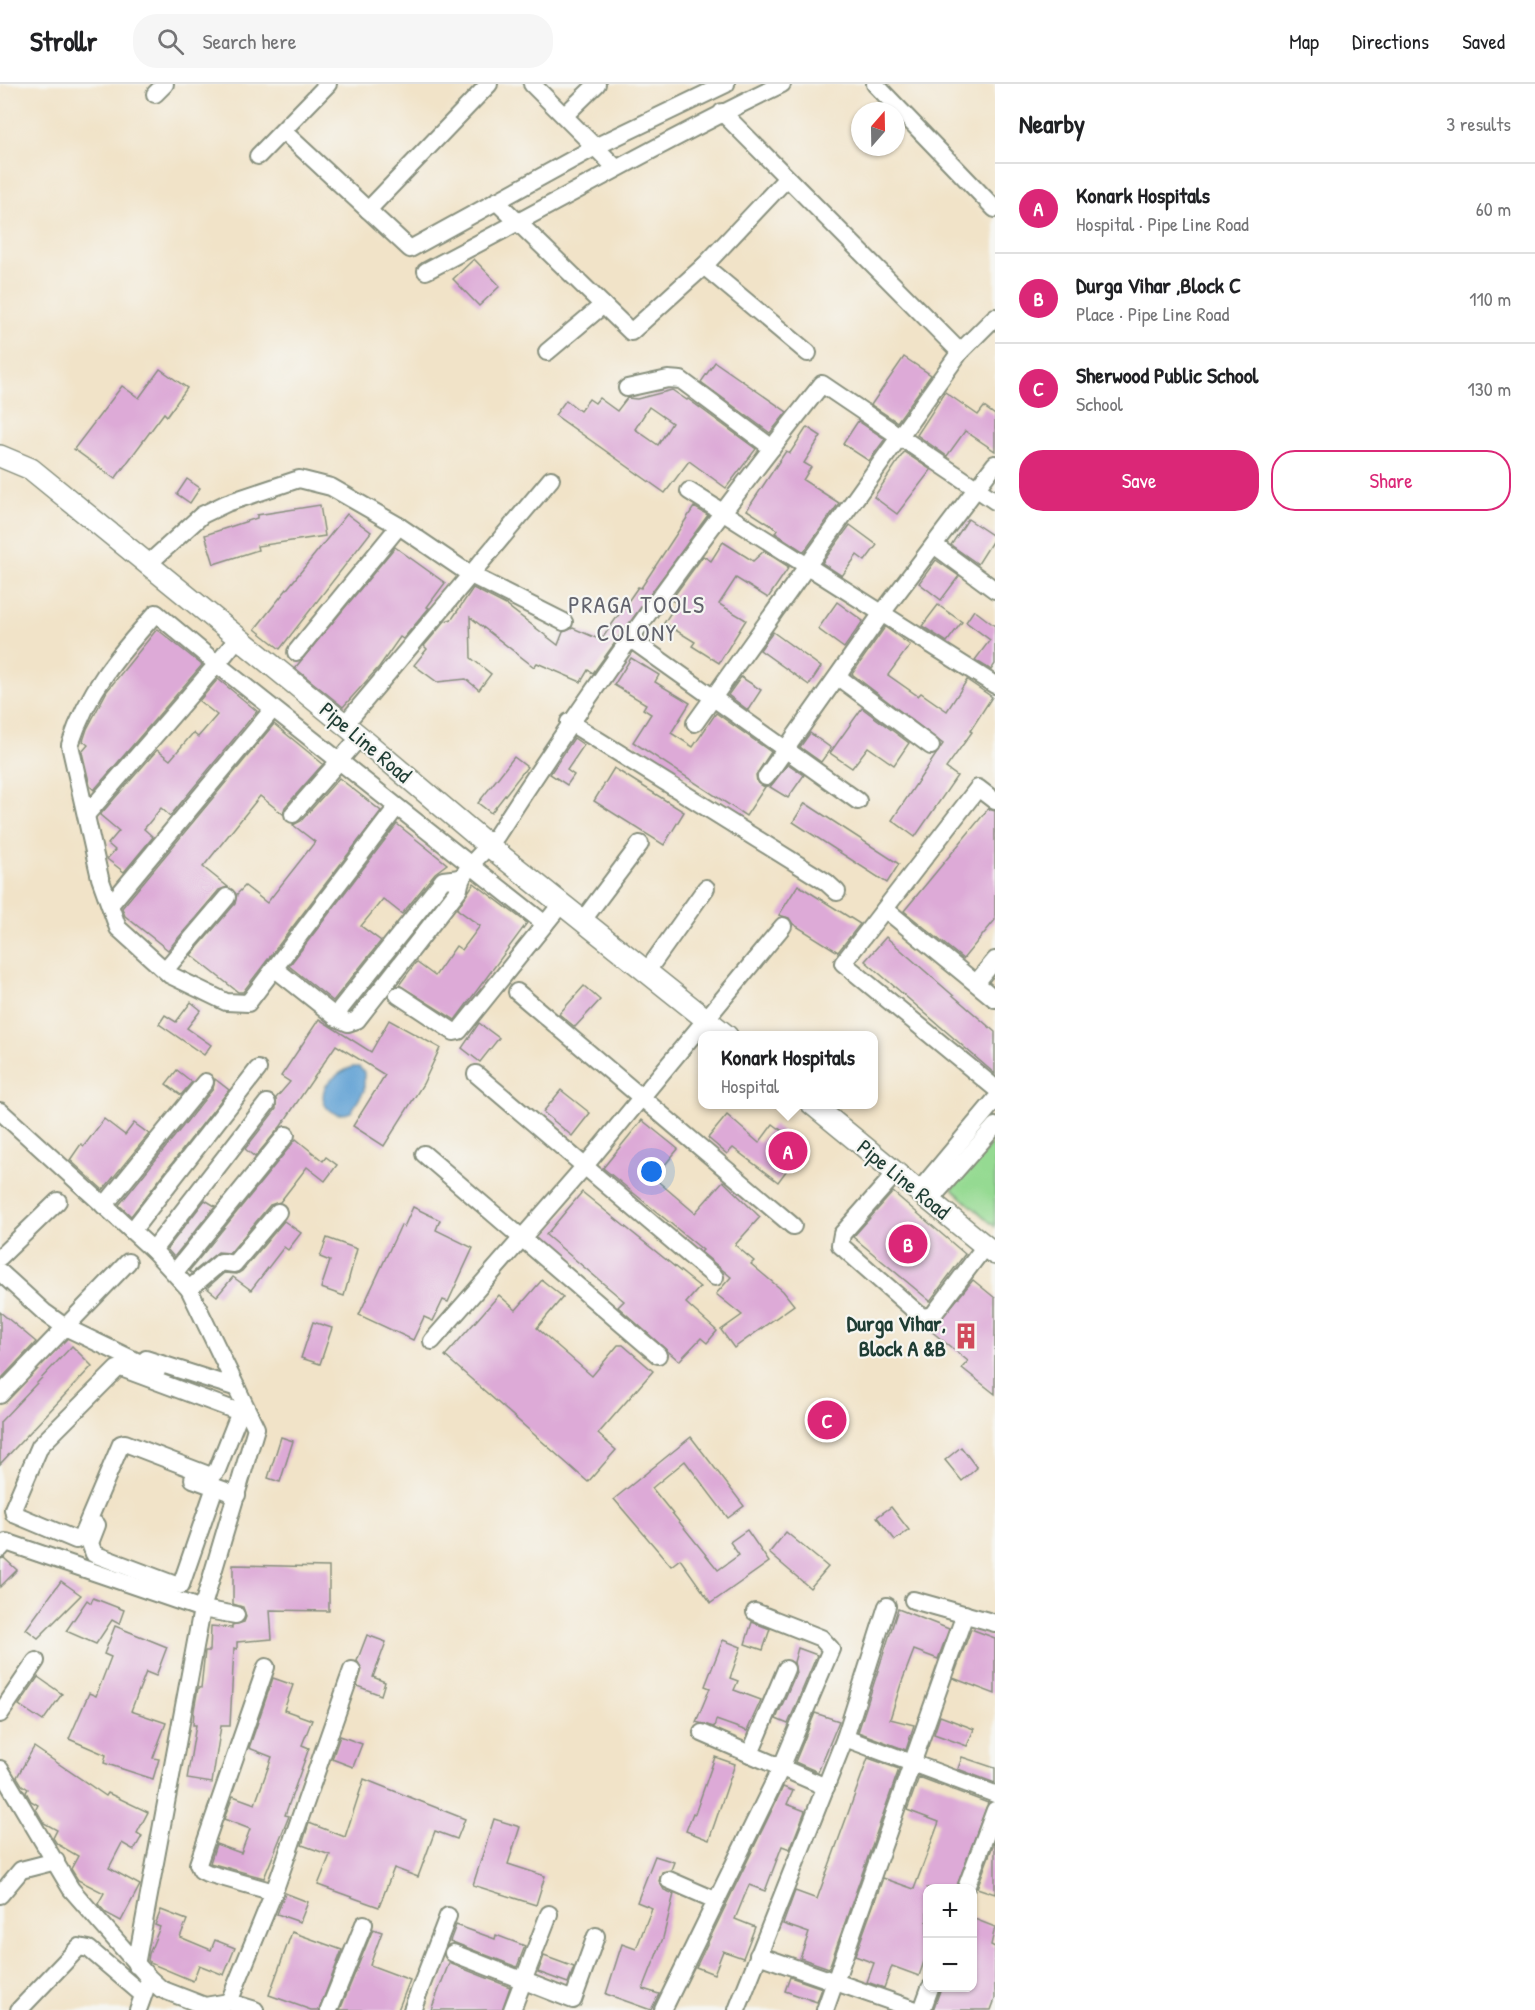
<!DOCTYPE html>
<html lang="en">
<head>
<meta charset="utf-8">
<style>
	:root { --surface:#fff; --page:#f6f6f6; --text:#202124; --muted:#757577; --line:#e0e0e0; --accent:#db2777 }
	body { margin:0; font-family:"Patrick Hand",sans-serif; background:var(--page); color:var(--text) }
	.controls { position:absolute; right:18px; bottom:18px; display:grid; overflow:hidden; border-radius:12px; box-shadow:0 2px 4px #0004 }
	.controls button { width:54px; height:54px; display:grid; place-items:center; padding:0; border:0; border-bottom:2px solid var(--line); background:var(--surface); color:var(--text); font:30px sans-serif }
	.compass { position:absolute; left:851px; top:18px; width:54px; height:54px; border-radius:50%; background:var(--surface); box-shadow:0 2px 4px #0004; rotate:20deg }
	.you { position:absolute; left:652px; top:1088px; width:21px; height:21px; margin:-15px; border:4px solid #fff; border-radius:50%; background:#1a73e8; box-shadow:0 0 0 9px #1a73e833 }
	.badge { display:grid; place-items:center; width:39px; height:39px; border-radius:50%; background:var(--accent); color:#fff; font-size:20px; font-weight:700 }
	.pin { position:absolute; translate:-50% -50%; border:3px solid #fff; box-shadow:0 2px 6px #0006 }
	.popup { position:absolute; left:698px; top:947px; width:180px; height:78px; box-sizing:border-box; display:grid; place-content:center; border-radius:12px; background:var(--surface); filter:drop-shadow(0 2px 4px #0005); font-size:20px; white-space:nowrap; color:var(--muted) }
	.popup b { font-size:22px; color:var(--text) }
	.popup::after { content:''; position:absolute; left:50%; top:100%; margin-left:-12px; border:12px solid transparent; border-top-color:var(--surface) }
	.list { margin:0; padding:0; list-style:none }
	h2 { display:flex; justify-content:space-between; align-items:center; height:78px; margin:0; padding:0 24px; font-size:26px }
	h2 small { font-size:20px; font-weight:400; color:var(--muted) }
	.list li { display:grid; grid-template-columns:39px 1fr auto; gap:18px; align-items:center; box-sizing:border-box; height:90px; padding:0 24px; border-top:2px solid var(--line) }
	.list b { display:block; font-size:22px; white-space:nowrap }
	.list p { margin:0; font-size:20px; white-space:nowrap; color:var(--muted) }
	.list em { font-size:20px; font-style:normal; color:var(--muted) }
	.actions { display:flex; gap:12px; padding:18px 24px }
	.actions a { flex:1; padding:14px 0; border:2px solid var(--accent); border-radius:24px; text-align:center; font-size:21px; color:var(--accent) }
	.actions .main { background:var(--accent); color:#fff }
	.icon { flex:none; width:33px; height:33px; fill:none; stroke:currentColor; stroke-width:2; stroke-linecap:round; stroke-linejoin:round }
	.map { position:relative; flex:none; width:995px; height:1926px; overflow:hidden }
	header { display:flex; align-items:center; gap:36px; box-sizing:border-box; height:84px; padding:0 30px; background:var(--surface); border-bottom:2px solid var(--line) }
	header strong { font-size:28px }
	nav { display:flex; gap:33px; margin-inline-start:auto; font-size:21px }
	.search { width:420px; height:54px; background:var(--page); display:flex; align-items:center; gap:15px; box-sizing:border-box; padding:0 21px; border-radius:24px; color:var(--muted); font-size:22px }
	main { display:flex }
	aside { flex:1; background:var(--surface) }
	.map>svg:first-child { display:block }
</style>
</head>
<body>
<header>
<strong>Strollr</strong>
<div class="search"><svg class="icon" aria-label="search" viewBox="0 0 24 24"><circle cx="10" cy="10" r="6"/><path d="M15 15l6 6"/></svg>Search here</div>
<nav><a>Map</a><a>Directions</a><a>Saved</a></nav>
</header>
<main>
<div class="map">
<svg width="995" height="1926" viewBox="0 0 995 1926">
	<rect width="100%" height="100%" fill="#f6f6f2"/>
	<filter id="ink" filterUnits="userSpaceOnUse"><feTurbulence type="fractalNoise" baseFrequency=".0167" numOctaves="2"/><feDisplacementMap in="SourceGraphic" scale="12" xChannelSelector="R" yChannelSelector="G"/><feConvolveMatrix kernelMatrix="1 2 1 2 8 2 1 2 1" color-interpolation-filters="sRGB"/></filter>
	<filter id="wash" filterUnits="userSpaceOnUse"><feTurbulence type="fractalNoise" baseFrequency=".008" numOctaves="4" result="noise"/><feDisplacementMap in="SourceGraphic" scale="24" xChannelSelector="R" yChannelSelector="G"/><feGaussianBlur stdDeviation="1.35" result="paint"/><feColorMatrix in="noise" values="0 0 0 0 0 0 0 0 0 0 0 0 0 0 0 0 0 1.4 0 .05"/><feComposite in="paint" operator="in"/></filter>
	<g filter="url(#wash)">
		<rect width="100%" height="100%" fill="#f1e3c8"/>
		<path fill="#95da92" stroke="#5a8c63" stroke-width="1.5" d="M995,1056V1143L952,1105Z"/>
		<path fill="#61a1d4" stroke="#406f84" stroke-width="1.5" d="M353,983H359L364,988V1007L351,1028C325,1038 314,1009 332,995C337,991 346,985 353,983Z"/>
		<g id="blocks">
			<g fill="#ddaad7" fill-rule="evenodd">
				<path d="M474,175L500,202L479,222L453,195Z"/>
				<path d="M904,273L931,291L897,338L871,321Z"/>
				<path d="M715,278L787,328L770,349L701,298Z"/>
				<path d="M160,285L187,304L167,332L164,329L115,395L74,365L122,302L139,314Z"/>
				<path d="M672,306L687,316L688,315L756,365L726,404L689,377L665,409L555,331L566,316L580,327L589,315L595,319L599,314L617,327L627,314L637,315ZM649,323L672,339L658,361L635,345Z"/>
				<path d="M945,308L978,331L984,323L995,331V367L965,347L947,372L917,351Z"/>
				<path d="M858,337L885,355L869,377L843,360Z"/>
				<path d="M807,343L821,352L804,379L811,383L803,396L839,419L804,468L775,449L778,446L747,426L786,367L790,369Z"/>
				<path d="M904,368L931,386L897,430L874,413Z"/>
				<path d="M187,395L200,404L190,419L177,410Z"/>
				<path d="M320,421L325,452L257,462L258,466L214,480L205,451L257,434V431Z"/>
				<path d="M694,423L708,431L593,589L588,586L581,598L537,579L534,583L470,533L471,574L491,590L479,606L466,595L437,598L414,581L427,565L424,562L445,537L452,535L473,504L506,521L558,561L563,548L573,544L601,556L638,503L641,504Z"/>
				<path d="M347,430L371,448L280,565L255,545Z"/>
				<path d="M968,435L995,453L978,480L951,461Z"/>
				<path d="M850,441L877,461L865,477L857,471L842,492L822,479Z"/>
				<path d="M723,458L753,477L764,467L789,483L768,514L736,494L719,520L746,536L719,579L692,562L695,558L664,539L677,519L671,516L703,472L711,477Z"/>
				<path d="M395,463L445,499L427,523L429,524L403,555L400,553L379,583L343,623L295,584Z"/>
				<path d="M936,476L959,492L941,516L919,499Z"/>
				<path d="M837,518L863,537L844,564L818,545Z"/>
				<path d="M938,521L962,538L947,558L922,542Z"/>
				<path d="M974,526L995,542V580L991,586L975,576L990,556L966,538Z"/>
				<path d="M885,543L910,561L888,591L918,612L921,609L947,627L967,596L992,613L970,647L972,648L946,684L957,692L915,753L892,736L943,660L852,590Z"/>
				<path d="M157,545L202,581L94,706L90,702L82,668L88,661L83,657L87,645L107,607Z"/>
				<path d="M773,548L821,583L809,601L760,566Z"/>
				<path d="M631,574L659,591L655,598L690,619L671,649L693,663L716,629L771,668L756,691L757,698L765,703L746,732L633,658L651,630L643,625L646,620L614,601Z"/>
				<path d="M741,593L761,606L748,626L728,611Z"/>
				<path d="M218,595L257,627L170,732L161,724L144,745L153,753L124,788L107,775L115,766L108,760L119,747L100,731L157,666L170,676L193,649L198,653L217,631L199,617Z"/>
				<path d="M862,624L909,659L894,681L868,663L852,684L830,669Z"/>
				<path d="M274,640L323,680L285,723L283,730L260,712L203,783L228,803L219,806L168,866L125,832L122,824Z"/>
				<path d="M810,649L831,664L821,678L800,663Z"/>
				<path d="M574,654L584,661L567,686L574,691L567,701L550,690Z"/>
				<path d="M514,673L527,683L491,729L478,719Z"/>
				<path d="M788,680L804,691L788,714L770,703Z"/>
				<path d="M614,684L684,728L664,761L594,717Z"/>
				<path d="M339,694L381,727L243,908H238L191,871L235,820L237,810L245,802L267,819L315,758L293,741L301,737Z"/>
				<path d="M805,719L899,780L887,799L793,738Z"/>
				<path d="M988,725L995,727V836L963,875L904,827Z"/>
				<path d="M397,740L447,780L435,789L402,830L383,815L361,842L381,857L333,917L289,882Z"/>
				<path d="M474,799L527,839L455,936L399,901L416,878L435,892L456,862L462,866L480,842L457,825Z"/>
				<path d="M798,801L860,840L838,868L793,840L789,834L779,831Z"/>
				<path d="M886,853L995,948V990L865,877Z"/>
				<path d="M584,902L600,916L575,943L559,930Z"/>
				<path d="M191,918L201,926L187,944L211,961L204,971L159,940L165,931L176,938Z"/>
				<path d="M319,935L371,968L389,936L440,964L423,1000L384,1062L353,1042L385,991L336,961L281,1042L255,1073L245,1065L276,1025V1014L290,998L281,992Z"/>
				<path d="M479,939L499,954L480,978L462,964Z"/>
				<path d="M177,986L192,998L181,1011L166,1000Z"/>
				<path d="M215,995L229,1006L131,1132L119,1121L213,1005Z"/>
				<path d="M561,1006L590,1029L572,1052L543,1028Z"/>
				<path d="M727,1031L759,1059L773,1040L804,1063L778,1098L733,1064L727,1070L708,1054Z"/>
				<path d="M104,1035L125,1051L134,1039L149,1050L103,1106L70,1076L81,1060L84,1062Z"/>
				<path d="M642,1036L678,1065L654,1094L695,1129L723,1097L760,1133L735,1161L754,1177L751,1180L783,1207L794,1221L734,1264L721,1246L742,1231L716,1210L731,1193L701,1168L703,1166L603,1084Z"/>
				<path d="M296,1055L323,1077L326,1073L337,1081L325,1097L307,1083L280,1118L270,1121L230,1169L218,1168L192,1189L189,1187Z"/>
				<path d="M582,1108L700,1203L686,1219L717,1247L707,1259L701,1254L679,1277L618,1223L624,1217L546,1151Z"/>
				<path d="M893,1108L965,1170L930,1217L853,1153Z"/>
				<path d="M205,1116L215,1122L174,1173L167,1165Z"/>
				<path d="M413,1123L440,1136L436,1146L473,1164L448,1218L443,1216L433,1237L424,1233L413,1256L359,1231L401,1141L404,1143Z"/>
				<path d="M284,1137L301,1149L288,1166L284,1163L251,1206L233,1193L217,1212L207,1204L224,1189L237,1190L242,1187Z"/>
				<path d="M327,1154L357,1165L344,1212L321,1204L330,1177L320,1173Z"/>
				<path d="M542,1196L563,1213L537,1244L592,1292L618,1261H623L653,1287L598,1350L616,1366L588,1398L445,1272L499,1211L516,1226Z"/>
				<path d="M973,1196L995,1214V1310L962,1284L968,1277L931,1247Z"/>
				<path d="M0,1228L36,1258L0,1296Z"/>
				<path d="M313,1238L332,1244L320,1280L301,1274Z"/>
				<path d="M72,1262L92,1282L0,1380V1338Z"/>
				<path d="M281,1353L293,1357L280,1398L268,1394Z"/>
				<path d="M691,1353L744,1422L728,1434L685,1377L652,1404L718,1486L739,1471L730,1458L747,1446L769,1478L711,1519L680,1475L671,1482L614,1415Z"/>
				<path d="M961,1363L977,1384L962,1397L945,1376Z"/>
				<path d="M891,1423L909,1446L895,1456L877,1433Z"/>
				<path d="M786,1448L828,1483L810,1504L769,1469Z"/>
				<path d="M4,1474L17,1486L0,1503V1475Z"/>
				<path d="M233,1481L329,1483V1527L270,1526L272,1555L237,1558V1565L234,1564L230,1642H221L212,1699L187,1695L196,1641H193L194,1626L198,1604H201L205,1567H210L211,1542L232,1544V1541L244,1538L246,1533L243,1523L233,1520Z"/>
				<path d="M61,1497L81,1511L38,1554L26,1545Z"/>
				<path d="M93,1514L124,1526L119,1540L112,1536L96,1560L66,1547L87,1516L91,1519Z"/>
				<path d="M898,1525L949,1545L938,1575L914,1566L901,1600L890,1635L914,1641L906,1666L858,1648Z"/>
				<path d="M752,1538L770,1545L763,1566L745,1560Z"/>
				<path d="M115,1542L167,1563L156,1592L146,1588L131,1627L166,1639L153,1674L159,1675L153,1695L104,1679L106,1671L69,1655L89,1609L96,1612L111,1573L104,1570Z"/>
				<path d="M971,1545L995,1554V1610L953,1594Z"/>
				<path d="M367,1551L386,1558L373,1593L385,1598L381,1611L357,1602L362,1585L357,1577Z"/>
				<path d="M723,1556L741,1563L730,1594L738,1597L734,1606L761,1616L747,1647L716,1636L714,1643L696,1638L710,1604L705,1602Z"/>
				<path d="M798,1564L817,1571L788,1640L776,1635L796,1589L794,1578Z"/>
				<path d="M38,1593L62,1610L43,1637L19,1621Z"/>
				<path d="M273,1594L293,1601L284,1626L312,1636L302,1661L309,1664L285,1731L289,1732L264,1794L210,1779L216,1760L241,1769L250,1745L224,1735L233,1712L255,1720L272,1673L249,1664Z"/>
				<path d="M815,1629L839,1637L818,1688L795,1678Z"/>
				<path d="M940,1632L974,1645L967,1662L934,1650Z"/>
				<path d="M340,1652L362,1660L353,1683L332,1675Z"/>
				<path d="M34,1663L106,1712L108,1709L148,1728L137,1749L142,1752L134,1766L122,1759L109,1784L140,1801L121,1837L106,1829L98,1820L104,1809L78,1796L71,1785L78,1772L57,1760L53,1754L57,1746L44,1739L36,1725L38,1721L31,1717L26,1708L28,1705L22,1701L17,1693Z"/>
				<path d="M715,1673L735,1680L709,1756L686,1747L693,1729L695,1730Z"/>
				<path d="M962,1673L995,1684V1699L958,1685Z"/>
				<path d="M868,1674L899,1685L829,1884L800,1874L809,1849L783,1840L795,1807L817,1815Z"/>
				<path d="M919,1693L988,1719L956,1804H927V1869L919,1892L892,1882L884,1904L867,1898L874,1879L855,1872L883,1794L914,1805L939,1738L907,1726Z"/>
				<path d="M364,1695L465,1735L457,1755L435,1747L418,1793L394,1784L379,1823L318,1801L330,1771L302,1761L309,1739L345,1753Z"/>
				<path d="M783,1703L793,1707L787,1720L805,1727L790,1765L782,1762L765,1807L749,1801L735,1835L755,1843L743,1874L723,1867L714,1890L696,1883Z"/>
				<path d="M494,1735L520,1743L508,1780L545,1792L536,1821L473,1801Z"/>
				<path d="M995,1756V1810L977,1804Z"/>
				<path d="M655,1772L674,1778L671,1786L662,1788L659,1797L664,1806L674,1810L663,1854L643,1905L659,1910L651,1926L606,1910L622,1860L636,1865L652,1824L637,1818Z"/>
				<path d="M285,1809L308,1818L300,1838L277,1830Z"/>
				<path d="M161,1826L187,1836L180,1853L211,1866L215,1856L235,1864L224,1891L199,1881L193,1897L150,1879L148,1876L149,1870L160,1843L155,1841Z"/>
				<path d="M972,1834L995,1843L991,1861L995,1863V1915L991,1926H933L941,1904H972Z"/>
				<path d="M456,1841L495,1855L496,1851L525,1862L517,1883L450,1857Z"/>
				<path d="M373,1845L382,1848L370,1881L410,1896L398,1926H340Z"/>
				<path d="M292,1848L342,1866L319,1926H311L269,1911Z"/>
				<path d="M544,1872L574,1883L568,1899L538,1888Z"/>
				<path d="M449,1879L510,1903L502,1926H431Z"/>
				<path d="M790,1893L822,1904L817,1918L785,1907Z"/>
			</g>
		</g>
	</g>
	<g filter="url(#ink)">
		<use href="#blocks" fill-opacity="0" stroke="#88907e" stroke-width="1.5"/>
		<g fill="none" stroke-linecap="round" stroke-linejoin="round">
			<g stroke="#88907e" stroke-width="20">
				<g id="minor">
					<path d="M532,0L616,84"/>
					<path d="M875,0L995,125"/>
					<path d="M155,10L165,0"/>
					<path d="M722,28L960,268L995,233"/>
					<path d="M565,31L597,0"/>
					<path d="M283,47L410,165L597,62L726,0"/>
					<path d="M258,72L328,0"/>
					<path d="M496,117L631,248L704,182L787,94"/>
					<path d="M368,126L489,0"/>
					<path d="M704,182L808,269"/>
					<path d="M426,187C545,125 661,58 782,0"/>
					<path d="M547,268L603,221"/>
					<path d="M627,304L668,295L681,296L772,364"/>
					<path d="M689,407L995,601"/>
					<path d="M934,461L995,506"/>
					<path d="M148,480L202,431L227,419L299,395L331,403L399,442L471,491L564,538"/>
					<path d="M238,554L217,580L156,529C118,571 88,606 70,661L100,794L118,844L170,891L226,918L248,919L396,724"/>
					<path d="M632,556L858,717"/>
					<path d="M296,568L399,442"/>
					<path d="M838,593L931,662"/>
					<path d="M569,638L826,798L837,808"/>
					<path d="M695,639L960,268"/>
					<path d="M345,640L551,395"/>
					<path d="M766,693L882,529L995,380"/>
					<path d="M995,717L978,704L843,879L995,1004"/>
					<path d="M87,730L217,580L545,840"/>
					<path d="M293,730L360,653"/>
					<path d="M110,821L273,625"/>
					<path d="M885,825L995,915"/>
					<path d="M583,836L640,760"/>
					<path d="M274,884L337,934L348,939L357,936L459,805C461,784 485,769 497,751C597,595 707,445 822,300L995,417"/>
					<path d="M165,886L227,813"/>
					<path d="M647,887L706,804"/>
					<path d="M976,899L995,876"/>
					<path d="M517,908L793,1142"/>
					<path d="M398,911L454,948L459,947L562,819"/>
					<path d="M337,934L341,924L443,796L460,794"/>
					<path d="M476,990L715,1193"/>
					<path d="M0,1027L153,1166L189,1205L256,1344L202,1525L136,1881"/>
					<path d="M424,1070L658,1271"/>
					<path d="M896,1089L842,1150L840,1161L922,1233L933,1231L985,1162"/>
					<path d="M919,1107L995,1016"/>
					<path d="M930,1116L995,1042"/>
					<path d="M104,1122L205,998"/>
					<path d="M132,1147L258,985"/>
					<path d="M153,1166L267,1019"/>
					<path d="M0,1173L58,1117"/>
					<path d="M0,1188L44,1228L65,1243L157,1287"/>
					<path d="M175,1188L286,1051"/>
					<path d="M189,1205L221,1178L234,1180L278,1128"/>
					<path d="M432,1257L584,1083L783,842"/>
					<path d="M146,1275L237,1304"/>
					<path d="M0,1311L128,1178"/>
					<path d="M240,1328L217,1386L211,1392L125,1359L121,1360L81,1454L76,1456L14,1430L13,1425L40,1362L117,1285L121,1284L250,1332"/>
					<path d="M193,1395L237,1411"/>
					<path d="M97,1441L90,1459L94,1470L173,1500L181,1501L215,1403"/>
					<path d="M0,1465L6,1458L202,1525L236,1531"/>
					<path d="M913,1516L995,1539"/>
					<path d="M266,1583L198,1780L201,1786L207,1789L274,1808"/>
					<path d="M786,1585L750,1670L826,1703"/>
					<path d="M0,1630L36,1577"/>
					<path d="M702,1649L750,1670"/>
					<path d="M845,1654L995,1710"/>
					<path d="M0,1685L71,1805L149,1894L161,1905L205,1922L229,1918L255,1926"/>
					<path d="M669,1796L715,1816"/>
					<path d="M966,1804L995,1726"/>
					<path d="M0,1811L21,1786L56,1777"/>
					<path d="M453,1869L573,1916L596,1852"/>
					<path d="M758,1871L916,1926"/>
					<path d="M229,1918L274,1808L352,1586"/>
					<path d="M19,1926L79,1863L89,1865L143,1911"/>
					<path d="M138,1926L147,1901"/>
					<path d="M329,1926L364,1840"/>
					<path d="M412,1926L448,1832"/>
					<path d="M512,1926L549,1830"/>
					<path d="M663,1926L781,1684L831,1565L821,1554L755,1528"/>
					<path d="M737,1926L845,1654L887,1522"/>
					<path d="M825,1926L965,1530"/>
					<path d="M922,1926L930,1904"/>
				</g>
			</g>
			<g stroke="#88907e" stroke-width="24">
				<g id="tertiary">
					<path d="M0,372L31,385L360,653L489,762L727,952"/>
					<path d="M812,1020L995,1170"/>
				</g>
			</g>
			<use href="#minor" stroke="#fff" stroke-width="16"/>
			<use href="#tertiary" stroke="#fff" stroke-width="21"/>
		</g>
	</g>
	<defs>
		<g id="building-bare" transform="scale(2.07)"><path d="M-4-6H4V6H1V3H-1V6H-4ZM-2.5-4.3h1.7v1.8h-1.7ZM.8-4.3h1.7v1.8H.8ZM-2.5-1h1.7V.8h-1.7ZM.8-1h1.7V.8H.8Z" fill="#d1495b" stroke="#f6f6f2" stroke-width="2.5" paint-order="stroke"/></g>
	</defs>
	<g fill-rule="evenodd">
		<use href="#building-bare" x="966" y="1252"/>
	</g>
	<g text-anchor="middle" stroke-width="4.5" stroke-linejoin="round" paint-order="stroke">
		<g font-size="22" fill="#1f3d34" stroke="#f6f6f2">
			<text transform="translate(366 658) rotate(40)" y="8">Pipe Line Road</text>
			<text transform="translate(904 1095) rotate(39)" y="8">Pipe Line Road</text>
		</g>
		<g font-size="22" font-weight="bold" fill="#1f3d34" stroke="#f6f6f2" text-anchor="end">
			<text x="946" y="1247">Durga Vihar,<tspan x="946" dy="25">Block A &amp;B</tspan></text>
		</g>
		<g font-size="24" letter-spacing="1.5" fill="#62636d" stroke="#f6f6f2">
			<text x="637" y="529">PRAGA TOOLS<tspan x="637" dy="28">COLONY</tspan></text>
		</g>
	</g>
</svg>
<div class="controls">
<button>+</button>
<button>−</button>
</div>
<svg class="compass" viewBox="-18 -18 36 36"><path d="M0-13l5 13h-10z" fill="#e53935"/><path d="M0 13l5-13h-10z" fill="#757577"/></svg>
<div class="you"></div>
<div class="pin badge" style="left:788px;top:1067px">A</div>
<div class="popup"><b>Konark Hospitals</b>Hospital</div>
<div class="pin badge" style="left:908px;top:1160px">B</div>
<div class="pin badge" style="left:827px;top:1336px">C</div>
</div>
<aside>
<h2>Nearby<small>3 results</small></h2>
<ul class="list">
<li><span class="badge">A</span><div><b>Konark Hospitals</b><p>Hospital · Pipe Line Road</p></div><em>60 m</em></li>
<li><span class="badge">B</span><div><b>Durga Vihar ,Block C</b><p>Place · Pipe Line Road</p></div><em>110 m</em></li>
<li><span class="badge">C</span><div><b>Sherwood Public School</b><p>School</p></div><em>130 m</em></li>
</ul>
<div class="actions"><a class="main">Save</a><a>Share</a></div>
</aside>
</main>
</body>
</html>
